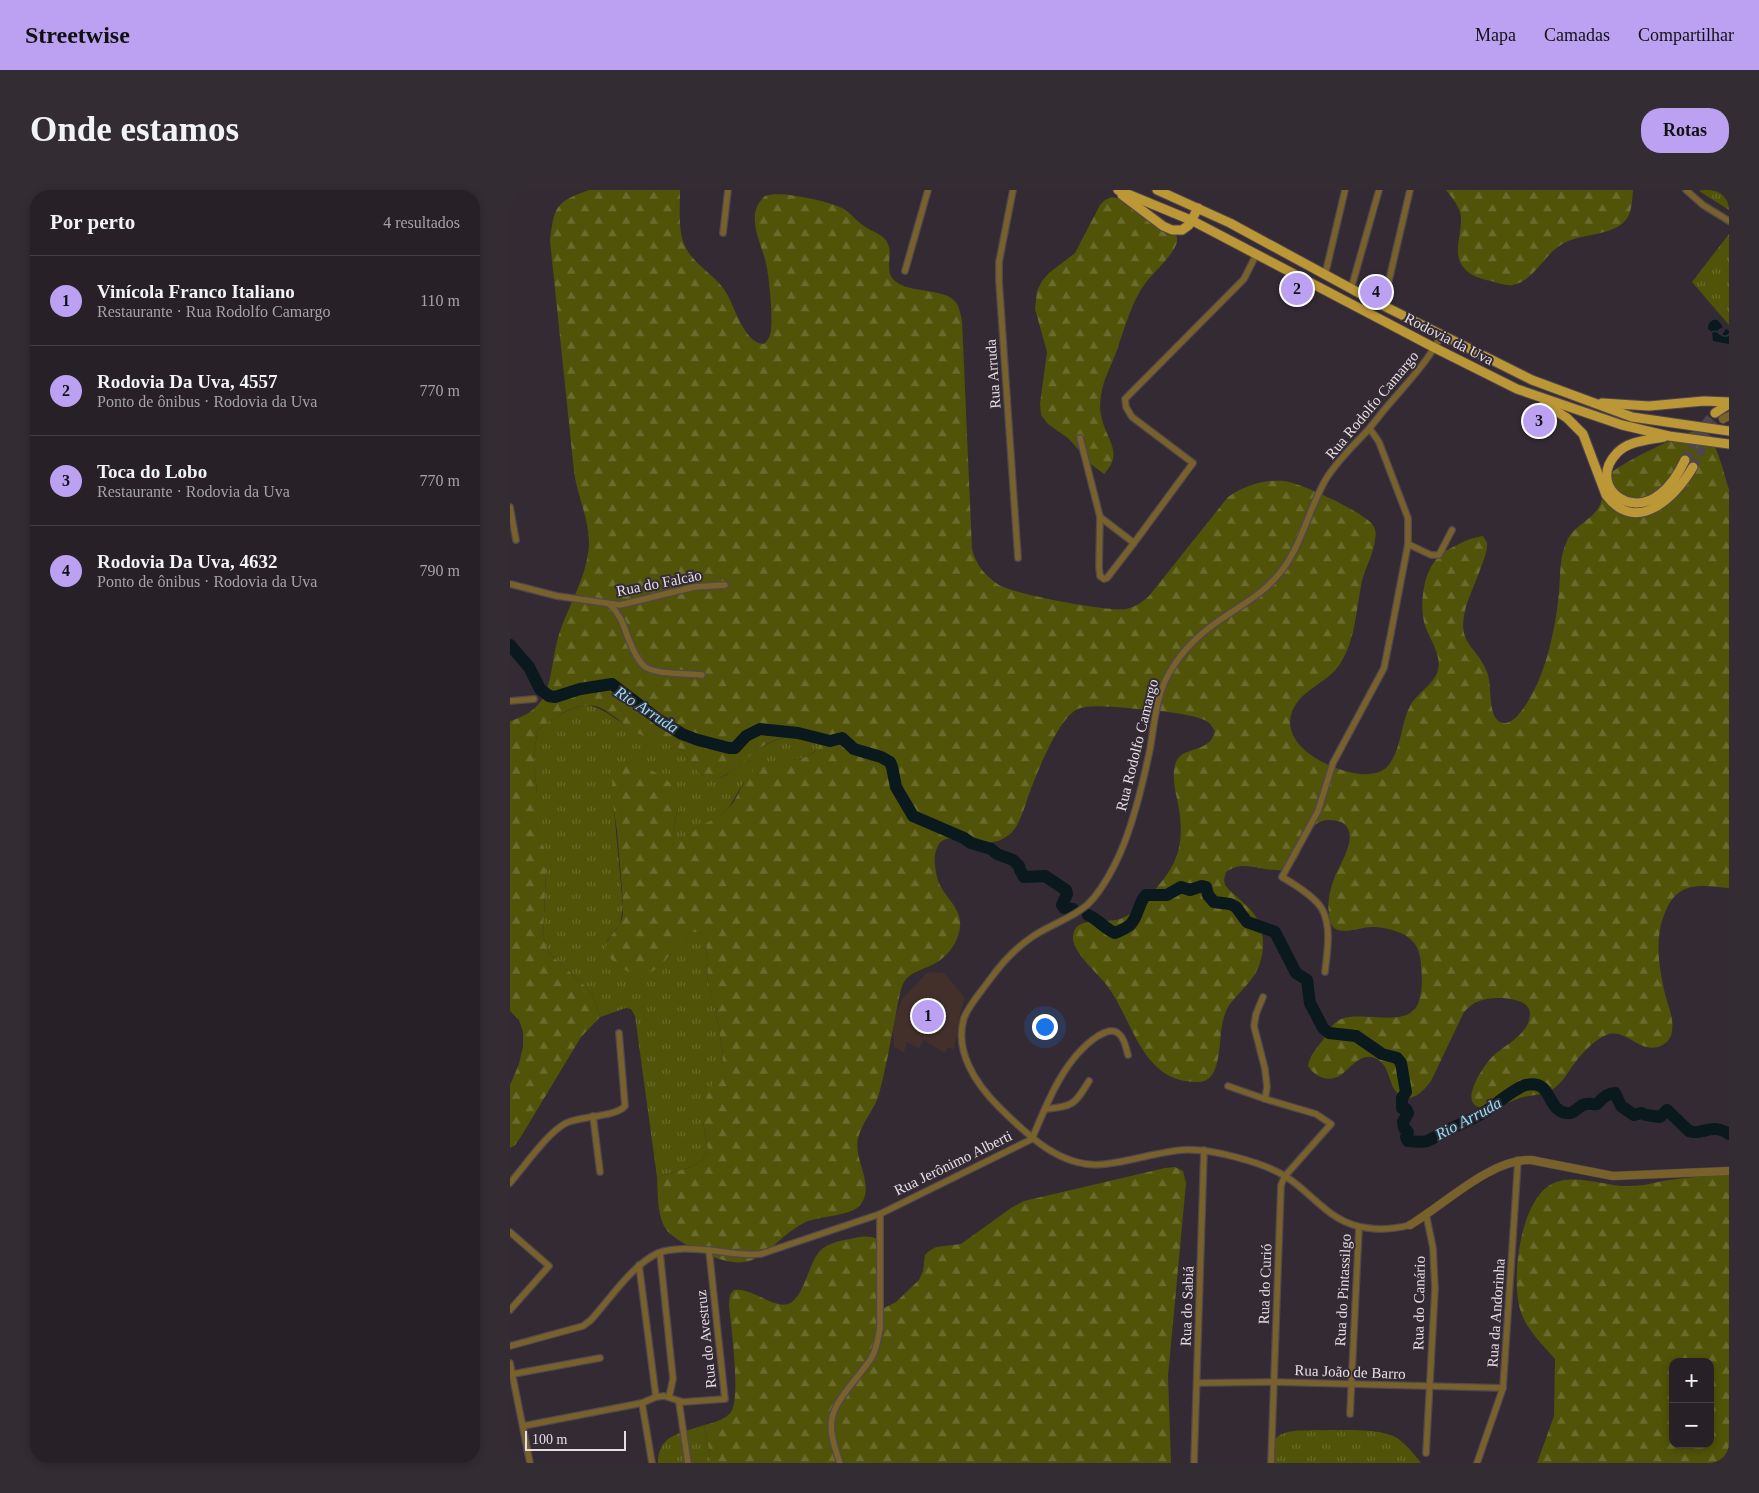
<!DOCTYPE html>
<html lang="pt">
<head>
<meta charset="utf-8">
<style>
	:root { --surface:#272027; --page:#332d33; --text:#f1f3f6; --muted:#a4a3a7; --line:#433e44; --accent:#bca0f2 }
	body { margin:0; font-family:Georgia,serif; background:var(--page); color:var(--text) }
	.controls { position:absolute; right:15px; bottom:15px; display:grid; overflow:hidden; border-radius:10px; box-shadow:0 2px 8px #0003 }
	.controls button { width:45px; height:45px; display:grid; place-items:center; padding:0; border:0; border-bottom:1px solid var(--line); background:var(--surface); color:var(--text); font:25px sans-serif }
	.scale { position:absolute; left:15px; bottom:12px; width:101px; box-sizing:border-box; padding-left:5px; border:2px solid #e5dfe5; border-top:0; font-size:14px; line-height:18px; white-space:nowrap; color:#e5dfe5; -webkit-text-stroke:4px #342a34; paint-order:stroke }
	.you { position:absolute; left:534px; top:836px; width:18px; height:18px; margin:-12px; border:4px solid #fff; border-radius:50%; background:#1a73e8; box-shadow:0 0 0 8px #1a73e833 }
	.badge { display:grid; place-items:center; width:32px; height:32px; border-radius:50%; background:var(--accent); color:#111; font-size:16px; font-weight:700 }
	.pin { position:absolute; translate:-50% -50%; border:2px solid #fff; box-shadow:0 1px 5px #0006 }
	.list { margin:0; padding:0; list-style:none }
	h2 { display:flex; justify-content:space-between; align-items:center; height:65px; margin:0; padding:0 20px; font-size:21px }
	h2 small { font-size:16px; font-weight:400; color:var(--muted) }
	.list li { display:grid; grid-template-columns:32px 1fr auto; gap:15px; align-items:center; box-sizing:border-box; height:90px; padding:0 20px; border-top:1px solid var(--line) }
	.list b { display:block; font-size:19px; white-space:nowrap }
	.list p { margin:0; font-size:16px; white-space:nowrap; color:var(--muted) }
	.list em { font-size:16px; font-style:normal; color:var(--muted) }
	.map { position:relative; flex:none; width:1219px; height:1273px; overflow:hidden; border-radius:20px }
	header { display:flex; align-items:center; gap:30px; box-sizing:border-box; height:70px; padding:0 25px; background:var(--accent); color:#111 }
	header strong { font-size:24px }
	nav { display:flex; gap:28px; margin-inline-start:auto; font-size:18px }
	.intro { display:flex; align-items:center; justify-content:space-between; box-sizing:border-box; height:120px; padding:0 30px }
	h1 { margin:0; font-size:35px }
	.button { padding:12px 22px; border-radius:20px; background:var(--accent); color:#111; font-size:18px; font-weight:700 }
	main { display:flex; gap:30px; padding:0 30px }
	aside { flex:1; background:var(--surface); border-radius:20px; box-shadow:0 2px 8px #0003 }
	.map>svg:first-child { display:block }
</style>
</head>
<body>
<header>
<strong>Streetwise</strong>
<nav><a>Mapa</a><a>Camadas</a><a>Compartilhar</a></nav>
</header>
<div class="intro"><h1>Onde estamos</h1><a class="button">Rotas</a></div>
<main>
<aside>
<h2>Por perto<small>4 resultados</small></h2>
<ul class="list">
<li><span class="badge">1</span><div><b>Vinícola Franco Italiano</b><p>Restaurante · Rua Rodolfo Camargo</p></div><em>110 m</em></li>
<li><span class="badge">2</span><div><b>Rodovia Da Uva, 4557</b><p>Ponto de ônibus · Rodovia da Uva</p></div><em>770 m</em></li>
<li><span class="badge">3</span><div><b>Toca do Lobo</b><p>Restaurante · Rodovia da Uva</p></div><em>770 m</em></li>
<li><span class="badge">4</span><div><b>Rodovia Da Uva, 4632</b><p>Ponto de ônibus · Rodovia da Uva</p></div><em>790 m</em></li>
</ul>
</aside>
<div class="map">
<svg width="1219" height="1273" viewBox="0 0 1219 1273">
	<defs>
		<pattern id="grass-tufts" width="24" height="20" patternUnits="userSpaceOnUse" patternTransform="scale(1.25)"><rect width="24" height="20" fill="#515308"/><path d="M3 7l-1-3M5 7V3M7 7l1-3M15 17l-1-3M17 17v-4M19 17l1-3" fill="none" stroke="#6a6b2c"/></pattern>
		<pattern id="forest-firs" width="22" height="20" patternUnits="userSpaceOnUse" patternTransform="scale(1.25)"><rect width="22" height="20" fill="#515308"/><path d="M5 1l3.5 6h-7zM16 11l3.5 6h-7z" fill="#6a6b2c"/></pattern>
		<pattern id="water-waves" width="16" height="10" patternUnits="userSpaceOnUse" patternTransform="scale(1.25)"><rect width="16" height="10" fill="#09191e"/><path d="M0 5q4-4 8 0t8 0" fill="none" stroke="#2d3a3f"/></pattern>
	</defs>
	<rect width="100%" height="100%" fill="#342a34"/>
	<path fill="#43302b" d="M418,782L434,783L455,808L451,820L444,859L438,858L435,863L414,850L409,858L397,852L394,862L384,857L383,832L392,809Z"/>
	<g fill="url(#grass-tufts)">
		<path d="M1192,0H1219V20L1189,1Z"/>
		<path d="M1219,44V135L1182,92Z"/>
		<path d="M78,515C95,519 100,526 114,534C131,544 154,547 170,559C180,567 188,589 203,589C218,589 229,573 240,565C258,550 285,542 308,546L311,551L309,558L298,566L283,570L234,592L218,619L210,626L185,640L171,652L164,656L162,646L168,618L103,609L113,717L110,734L97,751L157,769L171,750L181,742H190L196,750L198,791L205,818L213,864L212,875L193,932L198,960L192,970L181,977L147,987L125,826L121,819L116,818L90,827L83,806L73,794L40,764L33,747L36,679L27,635V604L24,573L25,556L28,540C43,528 59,517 78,515Z"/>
		<path d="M194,1235L202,1273H148C148,1244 172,1243 194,1235Z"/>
		<path d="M806,1240C828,1241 868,1237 887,1248C896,1254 904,1264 911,1273H757C761,1239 776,1241 806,1240Z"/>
	</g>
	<g fill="url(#forest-firs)" fill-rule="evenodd">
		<path d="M79,0H170C170,17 168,38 174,54C183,76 206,84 217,104C225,118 235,154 254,154C256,152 259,148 260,145C264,132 259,86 256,73C251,52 234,24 255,6C269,0 319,11 334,19C342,24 347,32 354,36C362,42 374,44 378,54C383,65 374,80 384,90C398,105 440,96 448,116C450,121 451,126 452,131L462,359C466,375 475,386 489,395C504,404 599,422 616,419C626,417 632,412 639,406L718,307C734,296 755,289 774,291C789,292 859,324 864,337C866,340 866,346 865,349C864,363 856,376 852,391C846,419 846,449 830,474C817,494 788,500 781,525C777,540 786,553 797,562C815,577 868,599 882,570C892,553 891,532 901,514C908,503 925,493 928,480C932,463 918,448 914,432C910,413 913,386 925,371C930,363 939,359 947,355C956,350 964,347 973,346C974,348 976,350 977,353C979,365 958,406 955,421C947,455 967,456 977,482C983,495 976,529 993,533C999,534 1006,528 1009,524C1033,495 1044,447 1048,411C1051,391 1048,369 1057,351C1064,335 1083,330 1090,315C1095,304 1092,292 1101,283C1110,274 1172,243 1185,241C1189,240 1193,241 1196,243C1207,252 1214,285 1219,299V698C1205,697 1191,694 1178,698C1168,701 1161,709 1157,718C1143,746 1149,779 1156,808C1159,818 1164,830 1162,841C1162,848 1155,855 1148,857C1129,862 1117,840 1099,844C1086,848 1072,863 1064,874C1059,880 1055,889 1048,895C1046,897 1042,900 1039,901C1031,905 1022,905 1013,907C1000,911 980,923 966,916C952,908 974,875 982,867C992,857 1008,850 1016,837C1019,833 1021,825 1019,819C1013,806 981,806 969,811C963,813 959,817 954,822L921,891C913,901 906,910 892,908C890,905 886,902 884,899C879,890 878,875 867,869C851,861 842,877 831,885C819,893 805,887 798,876C800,865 806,859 813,850C817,844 821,836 826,832C847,816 899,843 909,811C913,799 912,787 911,774C910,760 906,751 893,744C883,740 874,737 864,737C852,736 832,746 823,737C820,733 819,728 819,723C817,712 820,700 824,689C829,675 852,643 831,632C825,630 818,629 812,631C792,639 796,662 781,676C768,687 741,672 726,677C722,678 719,680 716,682L714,690L715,695C724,706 736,713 744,724C758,744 755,773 740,791C734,799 726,806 720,814C712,826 711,840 710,854C708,868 707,892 688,892C630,893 624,829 595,793C586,782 563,762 563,748C563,724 597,734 610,729C621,725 630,716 637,708C667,677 676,657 668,613C665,601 662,587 665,575C670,554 700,565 705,541C703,539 701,534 698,532C689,525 652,521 639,520C621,519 583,513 568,519C549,526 525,587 518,607C514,618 510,635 500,644C495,648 490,651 483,652C470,654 437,641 429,654C425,660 424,668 425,675C426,683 427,690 431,697C438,710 452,720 450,737C448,753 437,768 422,775C412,780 400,782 394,792C392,795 391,800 390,803C383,836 378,871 369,904C365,919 352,932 348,948C343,970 365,994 351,1014C342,1027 309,1025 294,1033C275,1042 262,1061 242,1070C237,1072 229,1073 223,1072C208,1071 164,1052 156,1039C147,1026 148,1003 147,987L181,977L192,970L198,960L193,932V918L196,908L212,875L213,864L205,818L198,791L196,751L190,742H181C160,759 144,802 111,777C105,773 97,767 96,760C95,749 106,742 110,733C113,728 113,723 113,717C112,692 109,666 107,641C105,626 102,611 102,595C102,589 103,582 106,577C116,563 155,586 163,596C165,599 166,604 167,607C171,623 159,639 164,655C173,651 178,644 186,639C196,632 209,628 218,619C230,607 232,587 247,578C267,567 304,576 311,551L308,546C291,543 268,547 253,556C240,563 214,594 199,589C186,584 180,568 170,559C158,550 141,550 127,543C115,536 105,526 93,519C71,507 45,527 28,540L25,556L24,573L27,604V635L34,662L36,679L33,747L40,764L73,794L83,806L90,827L71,847L12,945L5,955L0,958V895L9,874L13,856V842L9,830L0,821V531C13,527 23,522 31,511C42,495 42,470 47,452C55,419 79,387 79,351C78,326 67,305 64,281L40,51C44,17 45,12 79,0Z"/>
		<path d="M936,0H1123C1122,11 1122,25 1114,32C1101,45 1073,44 1056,52C1035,61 1026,90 1003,95C996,96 988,93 981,91C971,89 960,86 954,78C940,62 955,40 950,22C948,15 941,6 936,0Z"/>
		<path d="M602,7L610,9C626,16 664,29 667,48C669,60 645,81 637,91C622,110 615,137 607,160C603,171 598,181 594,192C591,204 588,217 592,229C597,251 614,263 594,284L582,275L558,248L538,234L531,225L530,214L537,162L525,119L527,101L532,91L539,83L565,63L590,15L595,10Z"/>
		<path d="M665,977L673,981L676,993L658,1186L661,1273H202L194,1235C203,1233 215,1230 221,1222C231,1208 221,1136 219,1115L220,1105L224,1100C243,1098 262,1118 278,1114C293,1110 299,1073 309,1062C317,1053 329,1051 340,1049C352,1046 359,1045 370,1050L371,1112L374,1118L386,1112L409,1090L413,1081L415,1065L419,1061L426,1057L451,1054L501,1018L514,1011L655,978Z"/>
		<path d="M1219,984V1273H1027L1044,1226L1045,1169C1032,1154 1015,1138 1010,1119C1001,1088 1010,1005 1046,992C1067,984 1098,997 1121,996C1134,996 1146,992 1159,990C1178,987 1199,986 1219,984ZM1163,1172H1200V1254H1163Z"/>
	</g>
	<path fill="url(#water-waves)" d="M1204,128L1207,129L1213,137L1208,140V144L1212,145L1216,139L1219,141V154L1203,151L1202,142L1198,139C1198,133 1200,131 1204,128Z"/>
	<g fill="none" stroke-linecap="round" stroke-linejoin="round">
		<g stroke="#09191e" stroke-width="12">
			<path d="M0,455L19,477L30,499L39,506L45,507L70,499L102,494L149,530L172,544L188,550L219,558H225L236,546L250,539L288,543L320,551L332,548L344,559L371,567L380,572L382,577L386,597L403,626L454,648L461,653L481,659L487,664L503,670L509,676L510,680L514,687L535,686L556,700L557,704L552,715L554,718L563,719"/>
			<path d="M578,725C589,730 595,739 605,743C610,741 616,738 620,735C629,726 628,713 636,705H657L671,697L680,700L692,696L696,697L698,705L704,712L720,714L726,717L737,732L765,742L786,783L797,790L800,813L813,838L819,843L846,846L872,864L887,868L891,873L896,902L892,908V918L896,919L898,923L893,932L894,938L898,942L896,947L898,951C904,951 911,953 917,951C923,949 928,945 934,942C949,934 968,928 982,917C988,912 1009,896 1016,895C1043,889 1036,920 1056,923C1065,925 1068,915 1076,914C1080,913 1084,915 1087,914C1092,908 1098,903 1105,903L1111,916L1124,925L1131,923L1136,925L1150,927L1157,920L1179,941C1193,946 1201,932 1219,944"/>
		</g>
		<g stroke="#4f454f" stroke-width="9" stroke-dasharray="9 4.5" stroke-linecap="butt">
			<path d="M1175,270C1184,252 1191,237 1205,223"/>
			<path d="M1183,277C1191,260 1198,241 1213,229"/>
		</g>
		<g stroke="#504750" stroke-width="8">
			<g id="minor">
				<path d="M503,0L489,72V91L508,368"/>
				<path d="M1176,0L1193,15L1219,31"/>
				<path d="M213,43L218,0"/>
				<path d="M395,81L418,0"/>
				<path d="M815,85L835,0"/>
				<path d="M841,99L869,0"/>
				<path d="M873,116L900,0"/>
				<path d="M570,248L590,327L624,353L683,273L622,227L616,217L615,209L734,89L746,65"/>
				<path d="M0,317L6,350"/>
				<path d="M590,327L589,377L590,386L594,389L597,388L624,353"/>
				<path d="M898,354L921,365H929L942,340"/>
				<path d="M0,394L47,406L110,415L184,397L215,395"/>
				<path d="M100,415C109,423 113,433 117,445C121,455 126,469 134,476C144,485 178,483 192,485"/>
				<path d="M0,511L24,509"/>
				<path d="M815,782C817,763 822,737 812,719C805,707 784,694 772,687L808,621L823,573L874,478L880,448L898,354V328L869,252L860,239"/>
				<path d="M753,807L746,824L744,836L755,879L757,897L755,909"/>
				<path d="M718,896L755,909L806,924L821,934L775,986L771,995L761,1273"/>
				<path d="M535,919C563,917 565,914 579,891"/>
				<path d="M83,926L90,982"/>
				<path d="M522,949C537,913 554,868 588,846C595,842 603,838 609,844C615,849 616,858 618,865"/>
				<path d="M0,993C14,977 38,942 56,933C71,926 106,927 115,916L109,843"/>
				<path d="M916,1024L923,1058L925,1099L916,1263"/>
				<path d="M900,1035C885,1039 873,1040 858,1038C820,1034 805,1005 775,986C752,972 700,958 673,960C647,962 622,971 596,974C552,980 517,945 488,916C466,894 444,861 454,828C459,815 470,803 478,792C490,775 504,759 522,747C539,735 561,729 577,715C589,704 598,688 605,674C621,643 633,593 640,559C645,531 646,501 663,477C674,459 690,444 707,432C729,416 751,406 769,384C792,356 798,320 816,289C827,271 843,256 857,241C865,232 872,222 880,213C899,191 918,171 931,146"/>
				<path d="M0,1042L39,1076L0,1120"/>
				<path d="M150,1063L163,1189L159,1207"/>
				<path d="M129,1075L146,1207"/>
				<path d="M0,1156L73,1136L81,1130C100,1109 122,1075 148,1063C163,1057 183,1059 198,1060C216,1062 233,1066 251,1064L370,1024L522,949"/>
				<path d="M0,1173L20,1273"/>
				<path d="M3,1184L90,1168"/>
				<path d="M687,1193L764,1192L993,1198"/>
				<path d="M169,1212L178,1273"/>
				<path d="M132,1213L142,1273"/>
				<path d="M840,1224L849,1037"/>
				<path d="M13,1236L132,1213L146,1207L154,1206L173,1212L215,1209L199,1060"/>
				<path d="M330,1273C314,1229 320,1221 348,1186C352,1180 358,1174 362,1167C367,1158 368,1148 370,1138V1024"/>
				<path d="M684,1273L694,960"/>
				<path d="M967,1273L993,1198L1008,970"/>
			</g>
		</g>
		<g stroke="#504750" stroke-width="9">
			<g id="tertiary">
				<path d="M1213,229L1219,226"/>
				<path d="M900,1035C934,1015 980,969 1021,970L1103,986L1219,981"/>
			</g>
		</g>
		<g stroke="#504750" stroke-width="11">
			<g id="primary">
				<path d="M608,0L683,31L925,158L1007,199L1112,235L1159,246L1219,254"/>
				<path d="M647,0L720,33L862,110L1022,190L1122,227L1219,241"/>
				<path d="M612,5L653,36L662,40H672L679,35L688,18"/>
				<path d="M1034,213L1057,228L1073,244L1096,305C1127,346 1165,307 1183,277"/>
				<path d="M1092,213L1139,216L1194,211L1219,212"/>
				<path d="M1205,223L1219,214"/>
				<path d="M1154,247C1138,250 1118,251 1107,263C1077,294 1119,330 1150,304C1162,295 1169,283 1175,270"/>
			</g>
		</g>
		<use href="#minor" stroke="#79622a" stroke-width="5.5"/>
		<use href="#tertiary" stroke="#79622a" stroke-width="8"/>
		<use href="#primary" stroke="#bc9735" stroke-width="9"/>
	</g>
	<g text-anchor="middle" stroke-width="4" stroke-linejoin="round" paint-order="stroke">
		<g font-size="15" fill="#e5dfe5" stroke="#342a34">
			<text transform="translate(939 149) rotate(27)" y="5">Rodovia da Uva</text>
			<text transform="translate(483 184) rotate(-94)" y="5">Rua Arruda</text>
			<text transform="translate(862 215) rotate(-50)" y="5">Rua Rodolfo Camargo</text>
			<text transform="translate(149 393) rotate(-11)" y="5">Rua do Falcão</text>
			<text transform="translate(627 555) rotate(-76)" y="5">Rua Rodolfo Camargo</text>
			<text transform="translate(443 973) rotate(-26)" y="5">Rua Jerônimo Alberti</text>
			<text transform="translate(755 1094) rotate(-88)" y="5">Rua do Curió</text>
			<text transform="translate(833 1100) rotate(-87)" y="5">Rua do Pintassilgo</text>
			<text transform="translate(909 1113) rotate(-89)" y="5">Rua do Canário</text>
			<text transform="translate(677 1116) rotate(-88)" y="5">Rua do Sabiá</text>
			<text transform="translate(986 1123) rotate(-86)" y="5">Rua da Andorinha</text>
			<text transform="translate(196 1149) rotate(-96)" y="5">Rua do Avestruz</text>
			<text transform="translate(840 1182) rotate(2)" y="5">Rua João de Barro</text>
		</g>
		<g font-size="16" font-style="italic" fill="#8ce1f9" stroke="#342a34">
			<text transform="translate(137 519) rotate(33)" y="6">Rio Arruda</text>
			<text transform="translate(958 928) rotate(-28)" y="6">Rio Arruda</text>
		</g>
	</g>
</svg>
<div class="controls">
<button>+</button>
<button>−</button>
</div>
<div class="scale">100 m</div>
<div class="you"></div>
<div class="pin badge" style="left:418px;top:826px">1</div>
<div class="pin badge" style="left:787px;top:99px">2</div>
<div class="pin badge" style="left:1029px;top:231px">3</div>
<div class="pin badge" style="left:866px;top:102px">4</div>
</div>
</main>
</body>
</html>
